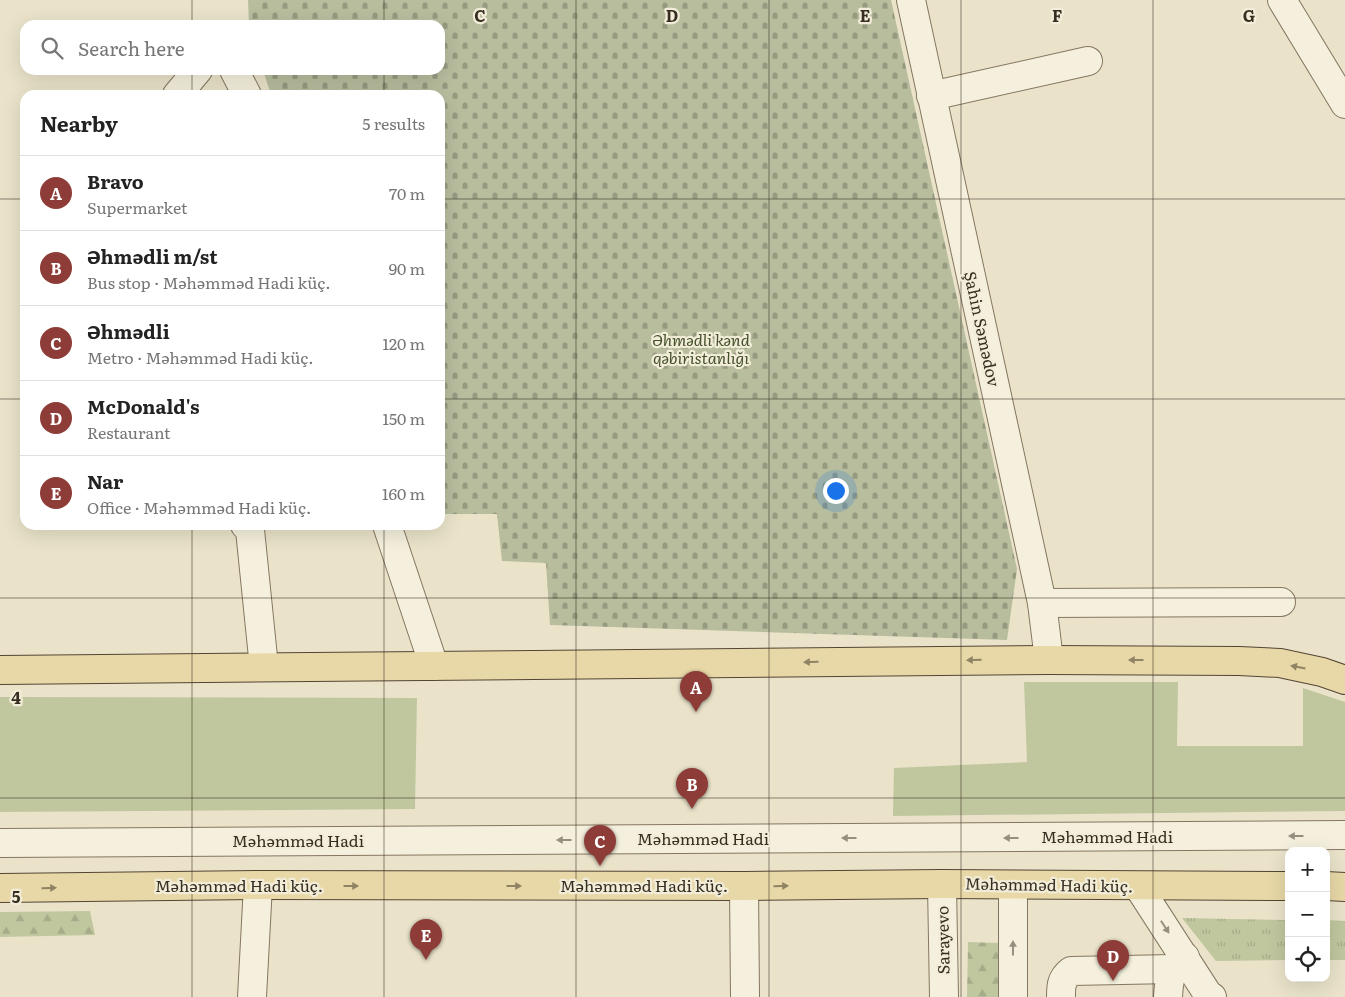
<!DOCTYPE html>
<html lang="en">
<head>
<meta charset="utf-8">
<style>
	:root { --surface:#fff; --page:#f6f6f6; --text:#222; --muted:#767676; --line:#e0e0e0; --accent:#8d3c37 }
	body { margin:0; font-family:Literata,serif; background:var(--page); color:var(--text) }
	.controls { position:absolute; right:15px; bottom:15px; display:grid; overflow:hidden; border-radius:10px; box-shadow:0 5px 20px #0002 }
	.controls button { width:45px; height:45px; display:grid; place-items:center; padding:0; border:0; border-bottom:1px solid var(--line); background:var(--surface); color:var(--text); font:25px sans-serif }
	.you { position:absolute; left:835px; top:490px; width:18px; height:18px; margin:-12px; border:4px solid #fff; border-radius:50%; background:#1a73e8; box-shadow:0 0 0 8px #1a73e833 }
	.badge { display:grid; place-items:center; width:32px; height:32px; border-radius:50%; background:var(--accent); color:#fff; font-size:16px; font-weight:700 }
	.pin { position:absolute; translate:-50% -41px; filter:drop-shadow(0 1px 2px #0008) }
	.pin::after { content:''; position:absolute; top:26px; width:18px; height:15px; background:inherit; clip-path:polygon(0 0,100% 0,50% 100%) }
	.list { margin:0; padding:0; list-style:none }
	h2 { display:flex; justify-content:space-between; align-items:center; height:65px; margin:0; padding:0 20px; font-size:21px }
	h2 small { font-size:16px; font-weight:400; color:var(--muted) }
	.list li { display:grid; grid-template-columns:32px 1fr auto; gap:15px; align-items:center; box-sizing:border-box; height:75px; padding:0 20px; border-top:1px solid var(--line) }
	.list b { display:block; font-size:19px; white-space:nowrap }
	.list p { margin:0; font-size:16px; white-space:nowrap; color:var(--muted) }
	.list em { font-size:16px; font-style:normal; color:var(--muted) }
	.icon { flex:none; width:28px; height:28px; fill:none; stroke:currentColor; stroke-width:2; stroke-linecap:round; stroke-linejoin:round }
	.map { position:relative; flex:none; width:1345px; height:997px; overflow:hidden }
	.search { position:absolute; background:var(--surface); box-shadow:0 5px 20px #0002; left:20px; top:20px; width:425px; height:55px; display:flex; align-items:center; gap:12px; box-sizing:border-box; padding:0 18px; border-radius:15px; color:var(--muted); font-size:19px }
	.panel { position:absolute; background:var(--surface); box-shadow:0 5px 20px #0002; left:20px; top:90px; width:425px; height:440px; border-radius:15px }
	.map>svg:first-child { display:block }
</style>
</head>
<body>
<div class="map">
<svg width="1345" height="997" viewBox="0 0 1345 997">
	<defs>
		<pattern id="grass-tufts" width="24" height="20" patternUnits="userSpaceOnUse" patternTransform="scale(1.25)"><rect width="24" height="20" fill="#c0c79f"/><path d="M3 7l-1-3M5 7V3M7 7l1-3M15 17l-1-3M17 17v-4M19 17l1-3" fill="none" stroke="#a6ab89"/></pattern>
		<pattern id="forest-firs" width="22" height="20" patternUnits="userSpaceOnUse" patternTransform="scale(1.25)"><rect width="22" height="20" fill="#c0c79f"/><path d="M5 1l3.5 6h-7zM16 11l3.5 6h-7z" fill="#a6ab89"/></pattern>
		<pattern id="cemetery-stones" width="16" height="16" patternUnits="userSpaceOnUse" patternTransform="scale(1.25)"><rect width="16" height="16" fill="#b7bd9d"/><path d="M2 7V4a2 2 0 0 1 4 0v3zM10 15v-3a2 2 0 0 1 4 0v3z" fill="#969a80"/></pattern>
	</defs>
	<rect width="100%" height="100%" fill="#eae3ca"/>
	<g fill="url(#grass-tufts)">
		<path d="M1182,918L1289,920V960L1216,961Z"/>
		<path d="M1326,920L1345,921V960H1326Z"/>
	</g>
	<g fill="url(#forest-firs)">
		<path d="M90,911L95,935L0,937V912Z"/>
		<path d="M968,942L999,943V997H967Z"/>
	</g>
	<path fill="url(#cemetery-stones)" d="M248,0H891L1017,569L1007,640L550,625L546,563L502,561L497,514H440V95H271L263,70H440V25H249Z"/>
	<g fill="#c0c79f">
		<path d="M1024,682H1178L1177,746H1303V688L1345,702V811L893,816L894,768L1027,762Z"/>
		<path d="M0,697L417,698L415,809L0,812Z"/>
	</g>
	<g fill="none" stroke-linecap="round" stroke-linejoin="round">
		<g stroke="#857660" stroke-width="30">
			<g id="minor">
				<path d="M911,0L1034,566L1042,603L1049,660"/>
				<path d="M1282,0L1345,104"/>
				<path d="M234,70L247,95"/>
				<path d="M177,95L198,70"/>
				<path d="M931,96L1088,61"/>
				<path d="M245,525L250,530L264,667"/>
				<path d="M387,525L434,666"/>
				<path d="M1042,603L1281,602"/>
				<path d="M0,843L1345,835"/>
				<path d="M942,884L944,997"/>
				<path d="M1013,885V997"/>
				<path d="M744,886L745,997"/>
				<path d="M1138,886L1209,996L1212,997"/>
				<path d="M252,997L258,885"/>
				<path d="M1061,997C1061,986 1061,979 1071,971L1173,969"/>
				<path d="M1168,997C1169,977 1171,971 1185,957"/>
			</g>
		</g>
		<g stroke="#534534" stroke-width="30">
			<g id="major">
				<path d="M0,670L1049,660L1239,661L1280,663L1322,672L1345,680"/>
				<path d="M1326,886L1345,887"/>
				<path d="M0,888L258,885L744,886L942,884L1289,886"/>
			</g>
		</g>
		<use href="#minor" stroke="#f5f0dd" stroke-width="28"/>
		<use href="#major" stroke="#e8d8a7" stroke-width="28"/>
	</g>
	<defs><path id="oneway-solid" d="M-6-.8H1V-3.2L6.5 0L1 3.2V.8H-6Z" transform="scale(1.25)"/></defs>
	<g fill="#908364">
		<use href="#oneway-solid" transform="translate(974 660) rotate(179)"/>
		<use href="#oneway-solid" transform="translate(1136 660) rotate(-180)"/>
		<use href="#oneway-solid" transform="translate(811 662) rotate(179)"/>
		<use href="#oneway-solid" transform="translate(1298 667) rotate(-169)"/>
		<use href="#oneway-solid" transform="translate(351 886)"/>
		<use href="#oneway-solid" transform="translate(514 886)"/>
		<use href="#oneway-solid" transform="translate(781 886) rotate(-1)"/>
		<use href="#oneway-solid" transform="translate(49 888) rotate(-1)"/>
	</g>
	<g fill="#968f80">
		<use href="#oneway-solid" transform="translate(1296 836) rotate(180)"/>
		<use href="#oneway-solid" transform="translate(849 838) rotate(180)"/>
		<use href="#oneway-solid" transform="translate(1011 838) rotate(180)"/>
		<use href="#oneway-solid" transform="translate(564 840) rotate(180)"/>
		<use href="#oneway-solid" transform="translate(1165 927) rotate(57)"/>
		<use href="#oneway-solid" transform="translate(1013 948) rotate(-90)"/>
	</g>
	<path fill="none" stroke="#372e22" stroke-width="1" stroke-opacity="0.55" d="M192,0V25M384,0V25M576,0V997M769,0V997M961,0V997M1153,0V997M192,70V95M384,70V95M0,199H25M440,199H1345M0,399H25M440,399H1345M192,525V997M384,525V997M0,598H1345M0,798H1345"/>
	<g text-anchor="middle" stroke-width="4.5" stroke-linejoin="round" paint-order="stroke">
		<g font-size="16" fill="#372e22" stroke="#f2edd9">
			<text transform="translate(982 329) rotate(78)" y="6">Şahin Səmədov</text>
			<text x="1107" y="843">Məhəmməd Hadi</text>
			<text x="703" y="845">Məhəmməd Hadi</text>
			<text x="298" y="847">Məhəmməd Hadi</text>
			<text transform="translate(1049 885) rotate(1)" y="6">Məhəmməd Hadi küç.</text>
			<text x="239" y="892">Məhəmməd Hadi küç.</text>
			<text x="644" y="892">Məhəmməd Hadi küç.</text>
			<text transform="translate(943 940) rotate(-91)" y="6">Sarayevo</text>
		</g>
		<g font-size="16" font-style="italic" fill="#45512b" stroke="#f2edd9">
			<text x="701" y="346">Əhmədli kənd<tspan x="701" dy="18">qəbiristanlığı</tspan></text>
		</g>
	</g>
	<g font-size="16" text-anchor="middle" font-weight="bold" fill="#372e22" stroke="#f2edd9" stroke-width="4.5" stroke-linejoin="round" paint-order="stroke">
		<text x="480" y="22">C</text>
		<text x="672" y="22">D</text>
		<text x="865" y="22">E</text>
		<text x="1057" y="22">F</text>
		<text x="1249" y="22">G</text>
		<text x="16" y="704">4</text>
		<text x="16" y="903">5</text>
	</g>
</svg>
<div class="controls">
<button>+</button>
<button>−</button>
<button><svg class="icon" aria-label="locate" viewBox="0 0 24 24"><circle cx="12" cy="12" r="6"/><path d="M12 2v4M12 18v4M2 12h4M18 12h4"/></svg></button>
</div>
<div class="you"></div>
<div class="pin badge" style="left:696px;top:712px">A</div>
<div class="pin badge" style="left:692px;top:809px">B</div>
<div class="pin badge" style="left:600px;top:866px">C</div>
<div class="pin badge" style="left:1113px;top:981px">D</div>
<div class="pin badge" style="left:426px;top:960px">E</div>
<div class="search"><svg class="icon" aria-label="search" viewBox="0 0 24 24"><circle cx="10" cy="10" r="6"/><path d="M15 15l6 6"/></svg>Search here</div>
<section class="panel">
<h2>Nearby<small>5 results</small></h2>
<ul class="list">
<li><span class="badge">A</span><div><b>Bravo</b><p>Supermarket</p></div><em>70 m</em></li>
<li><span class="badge">B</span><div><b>Əhmədli m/st</b><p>Bus stop · Məhəmməd Hadi küç.</p></div><em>90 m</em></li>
<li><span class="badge">C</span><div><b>Əhmədli</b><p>Metro · Məhəmməd Hadi küç.</p></div><em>120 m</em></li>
<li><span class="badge">D</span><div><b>McDonald's</b><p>Restaurant</p></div><em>150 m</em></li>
<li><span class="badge">E</span><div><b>Nar</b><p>Office · Məhəmməd Hadi küç.</p></div><em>160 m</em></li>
</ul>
</section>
</div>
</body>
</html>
